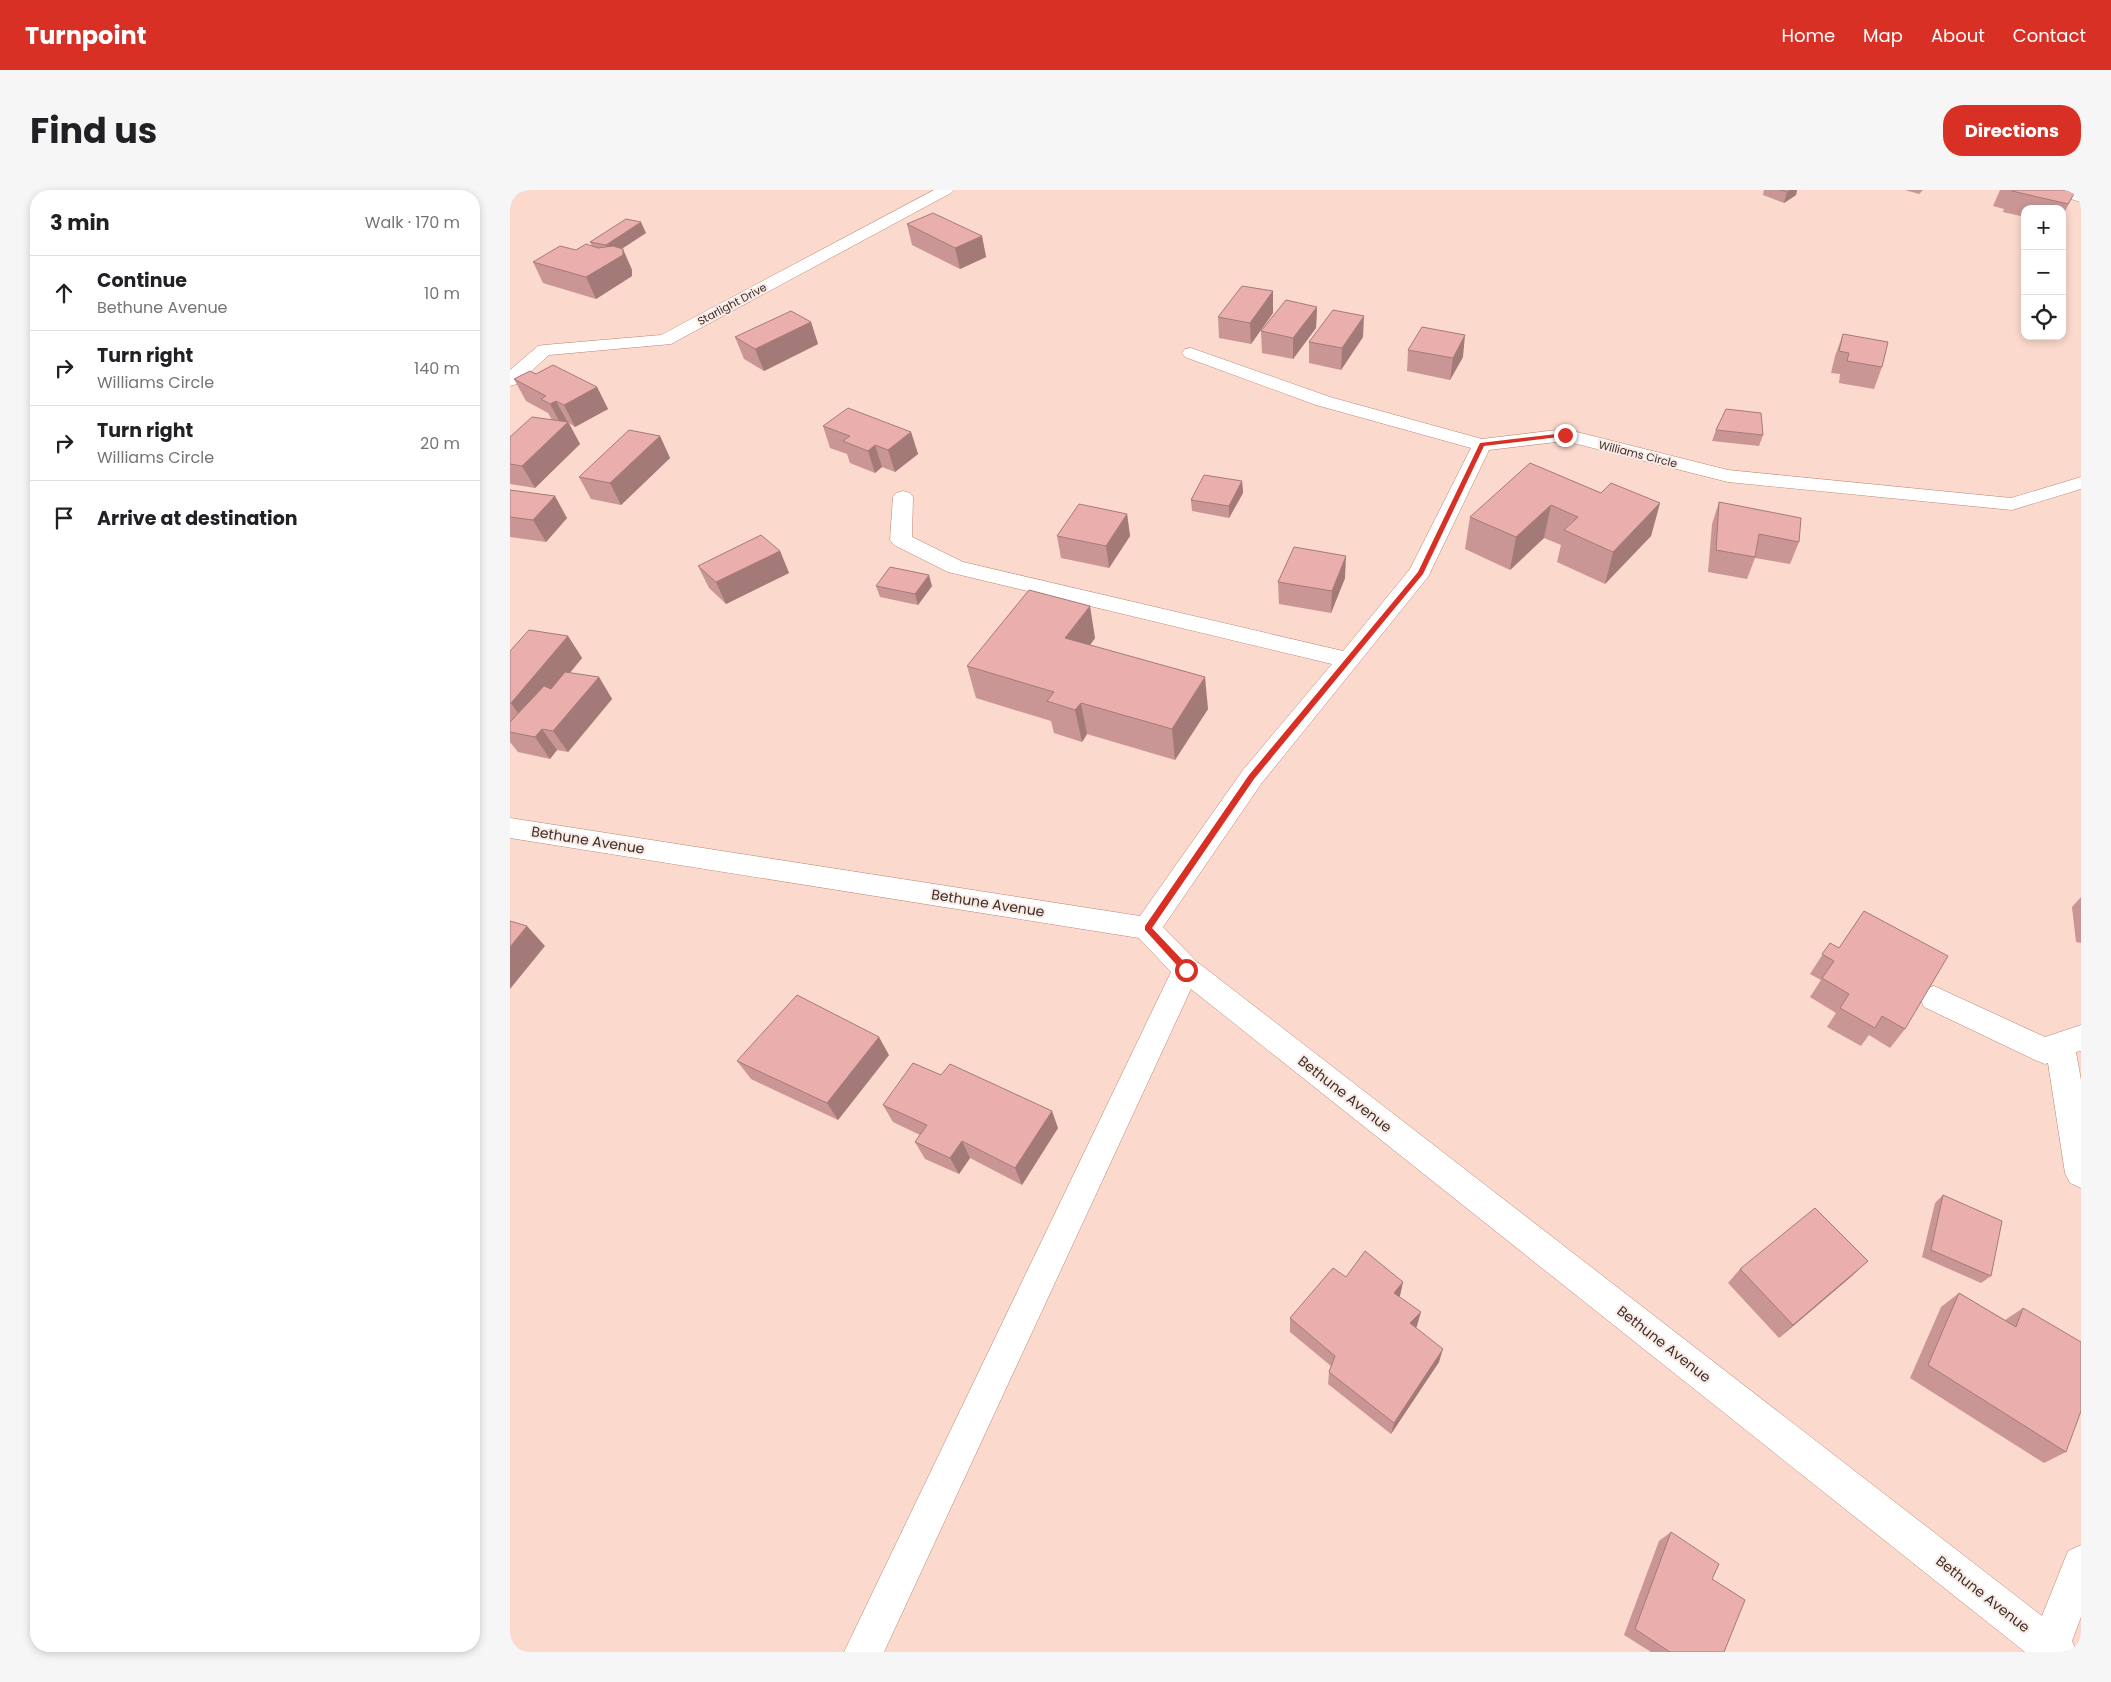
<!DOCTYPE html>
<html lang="en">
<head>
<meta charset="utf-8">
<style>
	:root { --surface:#fff; --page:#f6f6f6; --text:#202124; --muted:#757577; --line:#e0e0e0; --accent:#d93025 }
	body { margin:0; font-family:Poppins,sans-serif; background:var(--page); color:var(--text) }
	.controls { position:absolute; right:15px; top:15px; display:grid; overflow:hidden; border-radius:10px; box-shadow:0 2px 8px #0003 }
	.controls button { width:45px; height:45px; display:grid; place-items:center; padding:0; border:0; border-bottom:1px solid var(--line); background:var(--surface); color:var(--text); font:25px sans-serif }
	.stop { position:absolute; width:15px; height:15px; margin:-11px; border:4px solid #d93025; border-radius:50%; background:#fff }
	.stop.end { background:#d93025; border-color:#fff; box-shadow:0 1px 5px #0008 }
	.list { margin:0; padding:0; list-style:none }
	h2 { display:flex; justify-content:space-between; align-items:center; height:65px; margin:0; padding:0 20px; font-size:21px }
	h2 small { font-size:16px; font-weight:400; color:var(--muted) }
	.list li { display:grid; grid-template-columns:32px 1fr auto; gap:15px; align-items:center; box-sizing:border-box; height:75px; padding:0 20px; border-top:1px solid var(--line) }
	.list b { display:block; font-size:19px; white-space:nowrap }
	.list p { margin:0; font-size:16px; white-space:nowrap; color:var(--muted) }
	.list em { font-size:16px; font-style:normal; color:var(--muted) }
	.icon { flex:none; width:28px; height:28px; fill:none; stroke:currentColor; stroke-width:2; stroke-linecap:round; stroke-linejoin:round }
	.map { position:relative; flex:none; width:1571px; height:1462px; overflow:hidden; border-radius:20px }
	header { display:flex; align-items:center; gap:30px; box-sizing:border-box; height:70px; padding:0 25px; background:var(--accent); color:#fff }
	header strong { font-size:24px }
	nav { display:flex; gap:28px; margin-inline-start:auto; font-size:18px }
	.intro { display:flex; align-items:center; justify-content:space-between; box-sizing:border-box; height:120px; padding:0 30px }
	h1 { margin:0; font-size:35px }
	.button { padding:12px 22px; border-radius:20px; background:var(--accent); color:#fff; font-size:18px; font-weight:700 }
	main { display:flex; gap:30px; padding:0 30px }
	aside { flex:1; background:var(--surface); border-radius:20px; box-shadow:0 2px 8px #0003 }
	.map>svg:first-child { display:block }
</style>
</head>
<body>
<header>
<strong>Turnpoint</strong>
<nav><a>Home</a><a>Map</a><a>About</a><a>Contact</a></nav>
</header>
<div class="intro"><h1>Find us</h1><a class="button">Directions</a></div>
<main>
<aside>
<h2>3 min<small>Walk · 170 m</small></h2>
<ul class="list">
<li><svg class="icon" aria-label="ahead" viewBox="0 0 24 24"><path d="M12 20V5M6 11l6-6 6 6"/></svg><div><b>Continue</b><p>Bethune Avenue</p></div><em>10 m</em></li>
<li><svg class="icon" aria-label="right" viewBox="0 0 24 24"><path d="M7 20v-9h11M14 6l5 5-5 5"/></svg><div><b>Turn right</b><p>Williams Circle</p></div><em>140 m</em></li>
<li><svg class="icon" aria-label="right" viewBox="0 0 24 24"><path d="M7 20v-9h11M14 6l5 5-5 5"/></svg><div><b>Turn right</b><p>Williams Circle</p></div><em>20 m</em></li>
<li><svg class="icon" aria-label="arrive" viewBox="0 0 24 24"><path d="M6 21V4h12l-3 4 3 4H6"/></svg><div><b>Arrive at destination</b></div></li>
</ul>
</aside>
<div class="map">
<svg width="1571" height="1462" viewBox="0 0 1571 1462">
	<rect width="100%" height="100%" fill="#fbd9cc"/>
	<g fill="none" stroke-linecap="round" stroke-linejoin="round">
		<g stroke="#ba8774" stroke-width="1">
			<g id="street">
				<path d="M424,0H444L441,3L161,154L39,165L7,194L0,196V180L28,156L34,155L151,145Z"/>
				<path d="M1537,0H1563L1571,2V12L1540,3Z"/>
				<path d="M681,158L820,207L972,249L1055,239L1218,280L1501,308L1571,287V299L1502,320L1218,292L1055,251L979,260L918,387L751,594L653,737L686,771L1532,1426L1558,1361L1571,1355V1427L1562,1451L1567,1462H1515L681,799L374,1462H334L661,782L629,748L0,648V628L630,726L733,580L822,474L438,382L384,355L380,350L383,307L386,303L393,301L400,303L403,307L402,347L453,372L833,461L900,379L961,258L806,215L675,167L672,163L675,159Z"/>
				<path d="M1424,796L1535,847L1571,835V861L1566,862L1571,890V998L1560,993L1555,983L1538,873L1535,874L1525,870L1414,817L1410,808L1414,799Z"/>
			</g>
		</g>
		<use href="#street" fill="#fff" fill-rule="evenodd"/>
	</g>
	<g fill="#c99695">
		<path d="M1254,0H1287L1286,5L1274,13L1253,5Z"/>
		<path d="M1395,0H1413L1409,4Z"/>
		<path d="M1490,0H1554L1565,2L1552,27V19H1515V27L1493,22L1494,19L1483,16Z"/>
		<path d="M397,34L472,46L476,67L450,79L402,55Z"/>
		<path d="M136,43L112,58L122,80V86L86,109L33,93L23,72L82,56L80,52Z"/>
		<path d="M763,101V123L741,154L709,148L708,127Z"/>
		<path d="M807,117L806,138L783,169L752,163L751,141Z"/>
		<path d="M301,132L308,154L254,181L234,169L225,147Z"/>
		<path d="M1333,144L1372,177L1364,199L1329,193L1330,184L1321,183L1325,166Z"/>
		<path d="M853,147L831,180L799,173V152Z"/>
		<path d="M898,160L953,167L940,190L897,181Z"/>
		<path d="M26,184L87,197L98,219L65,237L59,233L70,254L25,298L0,294V247L42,230L38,223L16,211L4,189Z"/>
		<path d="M313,236L401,242L408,264L385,282L372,277L365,283L340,273L337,264L320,258Z"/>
		<path d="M1206,240L1253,245L1249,256L1202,251Z"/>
		<path d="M150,246L160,268L111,315L81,309L69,287Z"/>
		<path d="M732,291L733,303L719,328L682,321L681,310Z"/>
		<path d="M0,300L57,328L36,352L0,347Z"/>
		<path d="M1091,303L1150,313L1141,346L1095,394L1047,372L1051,355L1034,348L1000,380L955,359L960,327Z"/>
		<path d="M1209,312L1289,352L1280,374L1245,368L1237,389L1198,382L1202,334Z"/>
		<path d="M617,324L620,346L599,378L551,368L547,346Z"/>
		<path d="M270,361L279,383L216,414L199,398L188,376Z"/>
		<path d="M835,388L821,423L769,414L768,392Z"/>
		<path d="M366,396H422L408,415L370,407Z"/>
		<path d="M58,446L72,468L60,483L89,487L102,509L58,562L47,560L40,569L8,562L0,552V461Z"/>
		<path d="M585,448L580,455L698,519L665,570L577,544L572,552L544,543L541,531L466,508L457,476Z"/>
		<path d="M1571,707V753L1566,752L1562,717Z"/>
		<path d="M1320,753L1395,839L1380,858L1359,845L1351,856L1317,837L1326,823L1300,807L1311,790L1300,784Z"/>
		<path d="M379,865L328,930L241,889L227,871Z"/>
		<path d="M373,915L548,938L512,995L460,968L449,984L415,969L405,952L410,945L383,932Z"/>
		<path d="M1433,1005L1481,1086L1471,1093L1412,1067L1425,1013Z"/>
		<path d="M1230,1079L1343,1085L1269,1148L1218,1093Z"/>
		<path d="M836,1087L893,1092L889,1107L907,1136L906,1138L929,1172L881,1244L818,1194L819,1182L821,1176L780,1142V1128Z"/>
		<path d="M1449,1103L1495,1130L1513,1118L1556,1262L1534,1273L1400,1188L1431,1117Z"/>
		<path d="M1161,1342L1202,1389L1214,1462H1141L1114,1445L1149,1351Z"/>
	</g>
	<g fill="#a47a79">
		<path d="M1281,0H1287L1286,5L1274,13L1277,2Z"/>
		<path d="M131,32L136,43L101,66L96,55Z"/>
		<path d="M472,46L476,67L450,79L445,58Z"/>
		<path d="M113,59L122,80V86L86,109L76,87Z"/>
		<path d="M763,101V123L741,154L740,133Z"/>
		<path d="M807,117L806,138L783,169V148Z"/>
		<path d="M854,126L853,147L831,180L832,158Z"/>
		<path d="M301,132L308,154L254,181L245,159Z"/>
		<path d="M955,145L953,167L940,190L943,168Z"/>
		<path d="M87,197L98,219L65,237L54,215Z"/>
		<path d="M46,211L58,233L52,236L40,214Z"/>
		<path d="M58,232L70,254L25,298L12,276Z"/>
		<path d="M401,242L408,264L385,282L378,260Z"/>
		<path d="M150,246L160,268L111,315L100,293Z"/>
		<path d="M365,255L372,277L365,283L358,261Z"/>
		<path d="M732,291L733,303L719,328V316Z"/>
		<path d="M45,306L57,328L36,352L23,330Z"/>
		<path d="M1150,313L1141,346L1095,394L1103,362Z"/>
		<path d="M1041,315L1034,348L1000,380L1006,347Z"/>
		<path d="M617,324L620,346L599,378L596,356Z"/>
		<path d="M270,361L279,383L216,414L206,392Z"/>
		<path d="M836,366L835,388L821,423L822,401Z"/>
		<path d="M419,385L422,396L408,415L405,404Z"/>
		<path d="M580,416L585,448L562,480L555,448Z"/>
		<path d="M58,446L72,468L16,535L1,513Z"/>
		<path d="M89,487L102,509L58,562L43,541Z"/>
		<path d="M695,487L698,519L665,570L662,539Z"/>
		<path d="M571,513L577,544L572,552L565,520Z"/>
		<path d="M32,539L47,560L40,569L25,547Z"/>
		<path d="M17,736L35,756L0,799V757Z"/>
		<path d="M369,847L379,865L328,930L317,913Z"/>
		<path d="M542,921L548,938L512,995L505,978Z"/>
		<path d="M452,951L460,968L449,984L440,968Z"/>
		<path d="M1358,1071L1343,1085L1269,1148L1283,1135Z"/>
		<path d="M893,1092L890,1106L882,1117L884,1103Z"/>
		<path d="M911,1122L907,1136L897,1147L900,1133Z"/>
		<path d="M933,1159L929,1172L881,1244L884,1233Z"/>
	</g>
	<g fill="#eaafad" stroke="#a47a79">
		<path d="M1270,0H1281L1277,2Z"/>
		<path d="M1503,0H1554L1565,2L1558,14L1502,1Z"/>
		<path d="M423,23L472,46L445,58L397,34Z"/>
		<path d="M116,29L131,32L96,55L80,52Z"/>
		<path d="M76,54L88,58L103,56L113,59V65L76,87L23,72L50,56L66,60Z"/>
		<path d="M732,96L763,101L740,133L708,127Z"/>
		<path d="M776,110L807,117L783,148L751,141Z"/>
		<path d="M823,120L854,126L832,158L799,152Z"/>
		<path d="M281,121L301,132L245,159L225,147Z"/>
		<path d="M912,137L955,145L943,168L898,160Z"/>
		<path d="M1333,144L1378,152L1372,177L1337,171L1339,163L1329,161Z"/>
		<path d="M43,175L87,197L54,215L46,211L40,214L31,209L36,206L4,189L20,181L26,184Z"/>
		<path d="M338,218L401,242L378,260L365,255L358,261L333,251L340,246L313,236Z"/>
		<path d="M1216,219L1251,223L1253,245L1206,240Z"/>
		<path d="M22,227L58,232L12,276L0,274V247Z"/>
		<path d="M119,240L150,246L100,293L69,287Z"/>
		<path d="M1020,273L1091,303L1101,293L1150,313L1103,362L1054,340L1068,327L1041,315L1006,347L960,327Z"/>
		<path d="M694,285L732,291L719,316L681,310Z"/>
		<path d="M0,300L45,306L23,330L0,327Z"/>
		<path d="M1209,312L1291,328L1289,352L1249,344L1245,367L1206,360Z"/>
		<path d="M569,314L617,324L596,356L547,346Z"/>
		<path d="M251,345L270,361L206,392L188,376Z"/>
		<path d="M784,357L836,366L822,401L768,392Z"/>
		<path d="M380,377L419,385L405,404L366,396Z"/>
		<path d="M519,400L580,416L555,448L695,487L662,539L571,513L565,520L537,511L544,502L457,476Z"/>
		<path d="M19,440L58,446L1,513H0V461Z"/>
		<path d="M55,482L89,487L43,541L32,539L25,547L0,542V532L34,496L41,499Z"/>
		<path d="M1354,721L1438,766L1395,839L1372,826L1365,838L1330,818L1339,804L1312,788L1324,771L1312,764L1320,753L1329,758Z"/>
		<path d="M0,731L17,736L0,757Z"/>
		<path d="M287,805L369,847L317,913L227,871Z"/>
		<path d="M403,873L431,885L440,874L542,921L505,978L452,951L440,968L405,952L417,935L373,915Z"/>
		<path d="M1433,1005L1492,1031L1481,1086L1421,1060Z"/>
		<path d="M1305,1018L1358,1071L1283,1135L1230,1079Z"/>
		<path d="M855,1061L893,1092L884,1103L911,1122L900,1133L933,1159L884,1233L819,1182L825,1166L780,1128L823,1078L836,1087Z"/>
		<path d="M1449,1103L1506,1137L1513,1118L1571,1152V1221L1556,1262L1418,1175Z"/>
		<path d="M1161,1342L1209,1374L1202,1389L1235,1410L1214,1462H1160L1125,1439Z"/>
	</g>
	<path fill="#d93025" d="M1055,243L1057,246L974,256L913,384L744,589L642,738L679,777V782H673L635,740V736L739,585L908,382L970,253Z"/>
	<g text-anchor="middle" stroke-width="4" stroke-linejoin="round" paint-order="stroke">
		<g font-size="11" fill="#422d25" stroke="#f7ebe7">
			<text transform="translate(222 114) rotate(-28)" y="4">Starlight Drive</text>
			<text transform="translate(1128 264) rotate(14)" y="4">Williams Circle</text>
		</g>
		<g font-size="14" fill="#422d25" stroke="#f7ebe7">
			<text transform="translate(78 650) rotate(9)" y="5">Bethune Avenue</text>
			<text transform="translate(478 713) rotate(9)" y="5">Bethune Avenue</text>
			<text transform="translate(835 904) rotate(38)" y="5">Bethune Avenue</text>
			<text transform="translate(1154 1154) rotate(38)" y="5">Bethune Avenue</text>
			<text transform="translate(1473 1404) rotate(38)" y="5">Bethune Avenue</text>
		</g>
	</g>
</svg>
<div class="controls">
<button>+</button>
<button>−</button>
<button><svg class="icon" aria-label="locate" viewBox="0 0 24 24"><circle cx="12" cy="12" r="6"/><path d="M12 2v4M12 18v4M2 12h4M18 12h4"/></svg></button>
</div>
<div class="stop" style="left:676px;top:780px"></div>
<div class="stop end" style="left:1055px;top:245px"></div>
</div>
</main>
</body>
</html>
